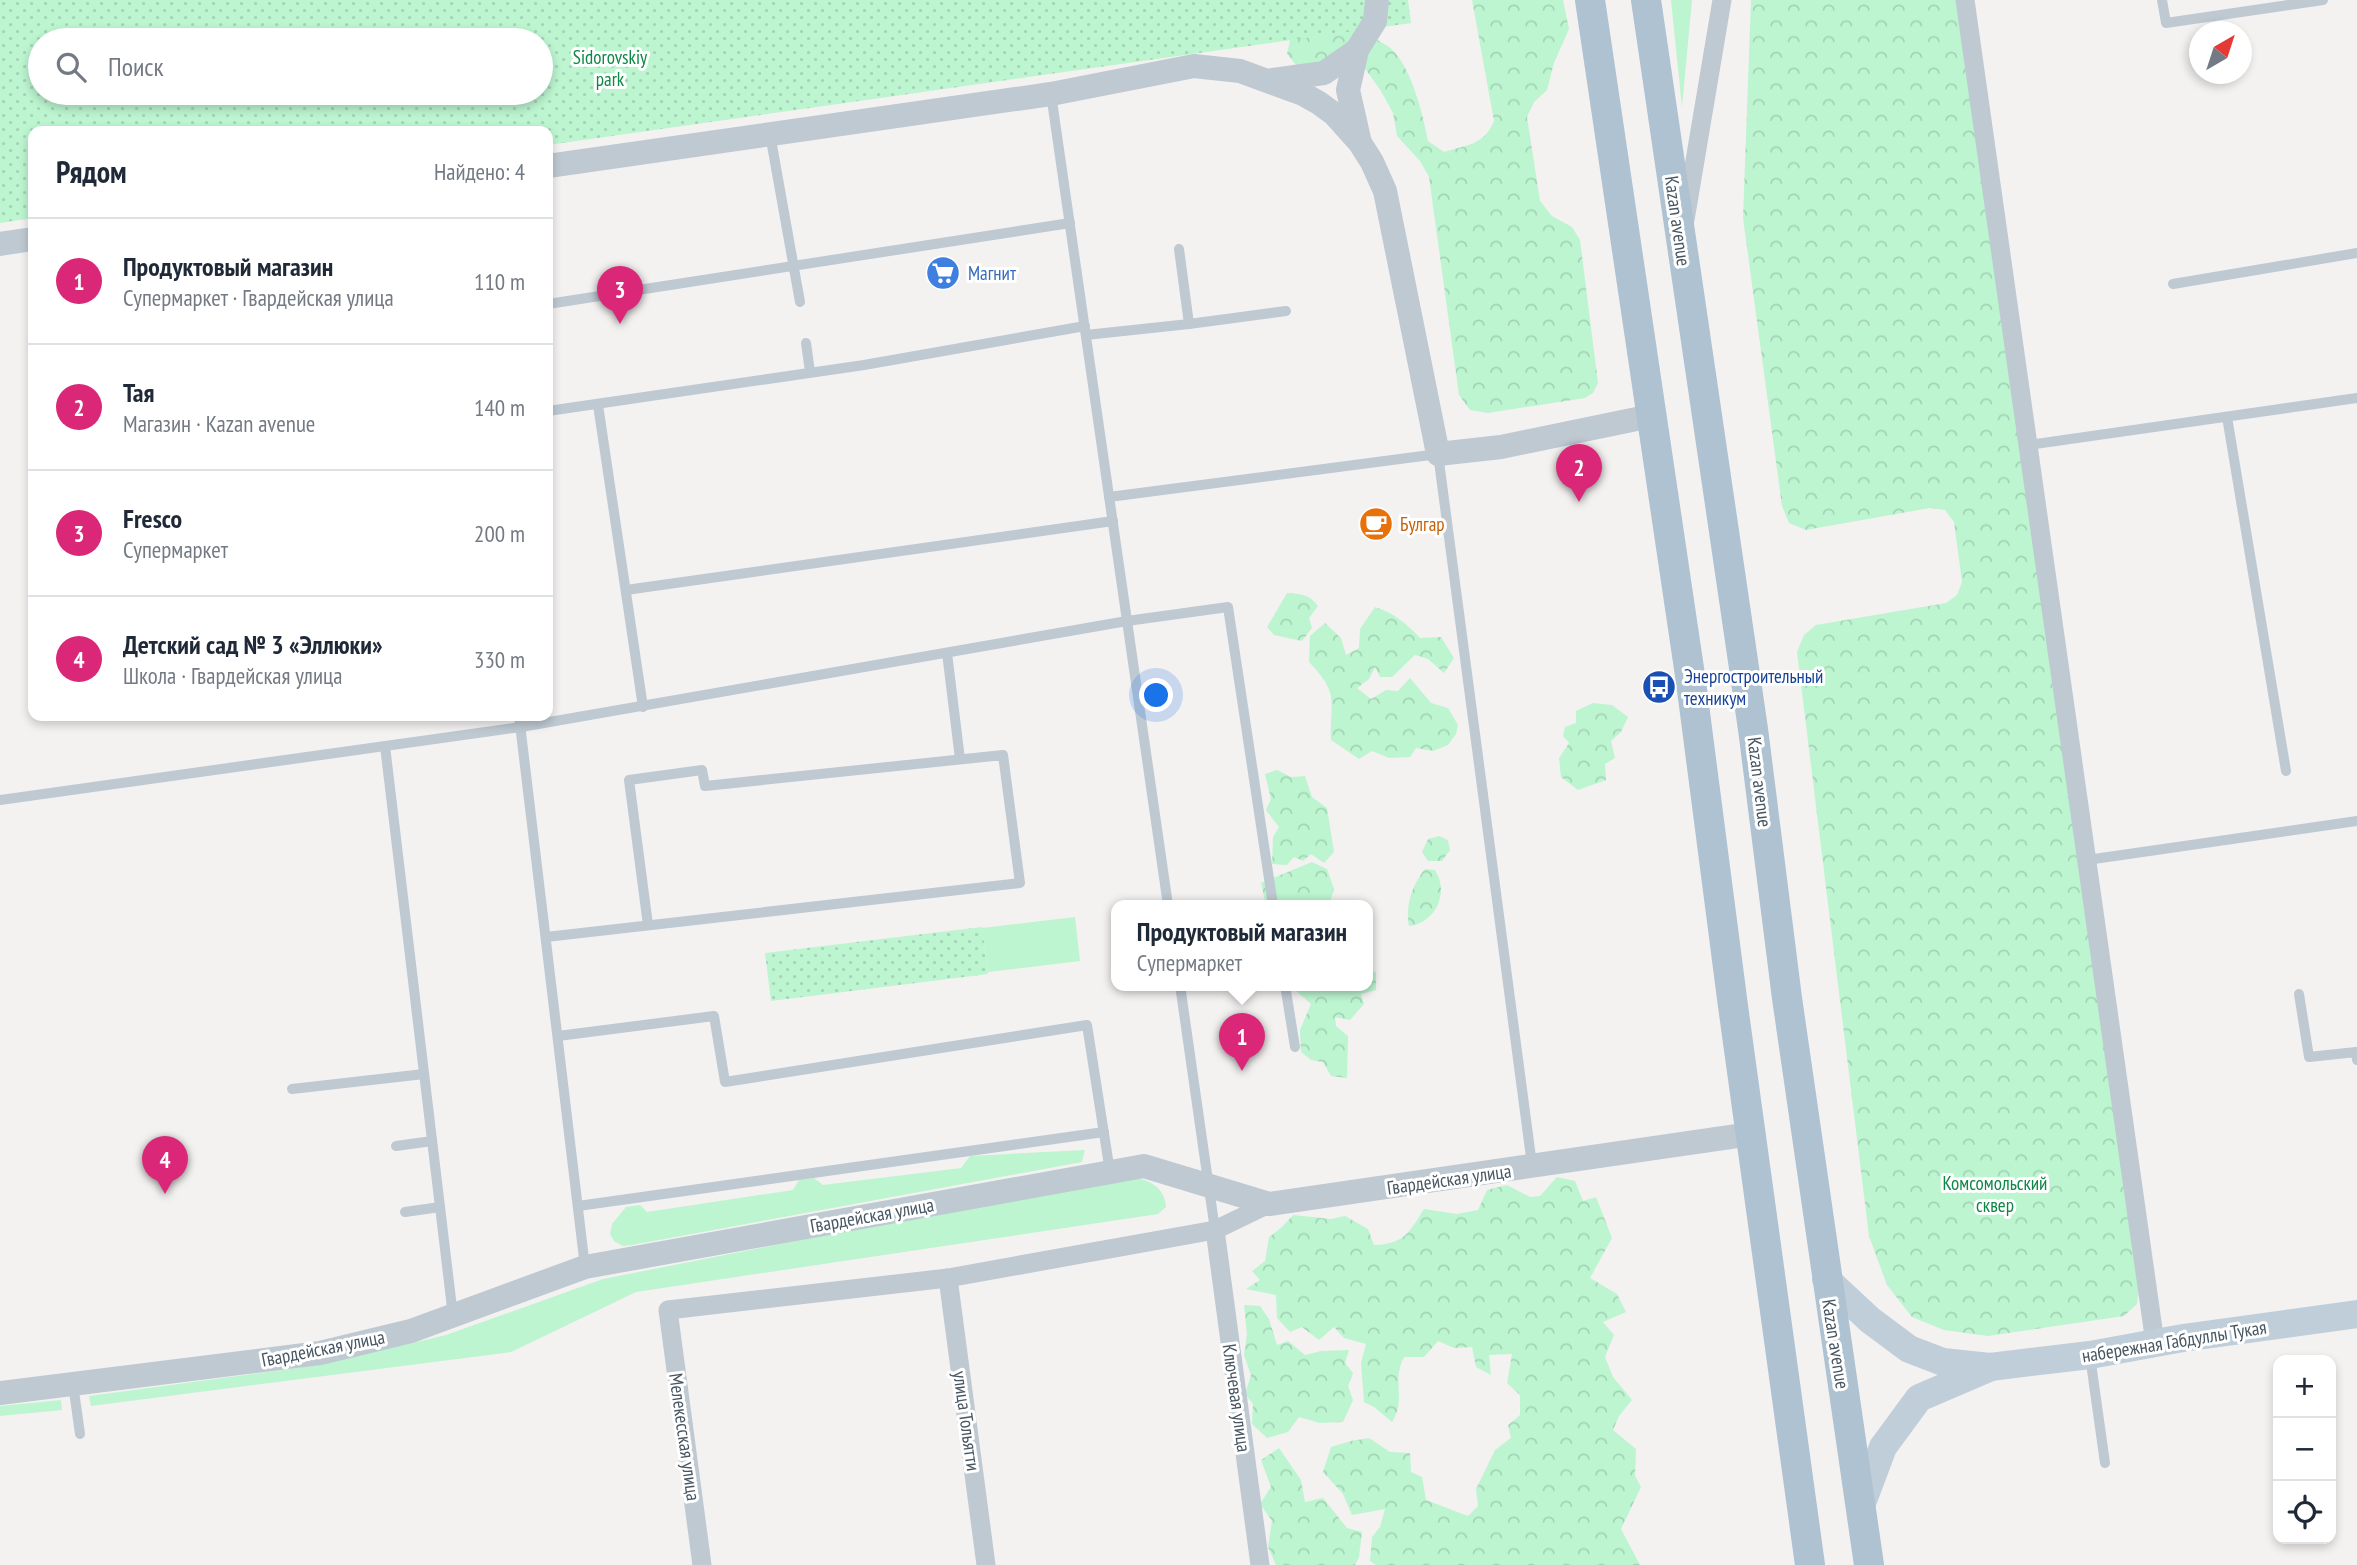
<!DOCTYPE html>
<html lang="ru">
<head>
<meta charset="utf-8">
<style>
	:root { --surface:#fff; --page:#f2f2f3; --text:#1f2937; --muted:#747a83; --line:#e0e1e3; --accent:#db2777 }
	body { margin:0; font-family:"PT Sans Narrow",sans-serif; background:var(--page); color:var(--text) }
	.controls { position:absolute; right:21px; bottom:21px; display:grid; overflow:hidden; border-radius:14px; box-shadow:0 4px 10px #0003 }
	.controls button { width:63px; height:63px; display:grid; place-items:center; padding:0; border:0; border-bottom:2px solid var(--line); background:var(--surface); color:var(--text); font:35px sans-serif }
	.compass { position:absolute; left:2189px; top:21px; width:63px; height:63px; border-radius:50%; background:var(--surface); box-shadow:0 4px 10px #0003; rotate:39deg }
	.you { position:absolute; left:1157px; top:696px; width:24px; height:24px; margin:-18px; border:5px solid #fff; border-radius:50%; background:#1a73e8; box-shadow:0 0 0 10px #1a73e833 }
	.badge { display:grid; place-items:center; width:46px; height:46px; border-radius:50%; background:var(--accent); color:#fff; font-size:23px; font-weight:700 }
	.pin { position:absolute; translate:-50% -58px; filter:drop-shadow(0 2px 4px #0008) }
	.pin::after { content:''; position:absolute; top:37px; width:24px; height:21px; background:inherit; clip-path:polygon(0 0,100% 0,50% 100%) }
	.popup { position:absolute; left:1111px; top:900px; width:262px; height:91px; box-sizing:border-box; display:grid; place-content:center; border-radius:14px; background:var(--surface); filter:drop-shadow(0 2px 5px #0005); font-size:23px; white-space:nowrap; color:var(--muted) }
	.popup b { font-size:26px; color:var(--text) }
	.popup::after { content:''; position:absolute; left:50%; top:100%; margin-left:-14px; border:14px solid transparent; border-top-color:var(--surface) }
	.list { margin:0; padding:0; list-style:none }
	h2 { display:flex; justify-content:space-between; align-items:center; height:91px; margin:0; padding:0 28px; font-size:30px }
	h2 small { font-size:23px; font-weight:400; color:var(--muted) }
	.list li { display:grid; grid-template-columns:46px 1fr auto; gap:21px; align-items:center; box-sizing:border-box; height:126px; padding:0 28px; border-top:2px solid var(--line) }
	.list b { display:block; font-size:26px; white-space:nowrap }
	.list p { margin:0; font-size:23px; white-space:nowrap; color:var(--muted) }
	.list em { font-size:23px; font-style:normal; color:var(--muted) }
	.icon { flex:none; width:38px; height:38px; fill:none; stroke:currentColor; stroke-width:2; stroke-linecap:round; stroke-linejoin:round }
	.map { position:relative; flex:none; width:2357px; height:1565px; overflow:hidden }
	.search { position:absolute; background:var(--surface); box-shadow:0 4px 10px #0003; left:28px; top:28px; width:525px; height:77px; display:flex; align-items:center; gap:18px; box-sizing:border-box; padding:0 24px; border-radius:38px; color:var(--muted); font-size:26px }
	.panel { position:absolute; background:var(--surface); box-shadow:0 4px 10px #0003; left:28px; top:126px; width:525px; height:595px; border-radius:14px }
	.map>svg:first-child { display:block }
</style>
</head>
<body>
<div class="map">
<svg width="2357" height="1565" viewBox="0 0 2357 1565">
	<defs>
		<pattern id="forest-crowns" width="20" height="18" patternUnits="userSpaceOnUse" patternTransform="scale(1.75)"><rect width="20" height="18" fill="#bcf5d0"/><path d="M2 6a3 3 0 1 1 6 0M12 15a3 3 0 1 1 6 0" fill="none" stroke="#a3d4b5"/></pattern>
		<pattern id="park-dots" width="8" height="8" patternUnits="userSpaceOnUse" patternTransform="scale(1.75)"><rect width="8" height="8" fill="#bcf5d0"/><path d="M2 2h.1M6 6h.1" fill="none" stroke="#a3d4b5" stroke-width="1.8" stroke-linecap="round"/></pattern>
	</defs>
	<rect width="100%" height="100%" fill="#f4f1f1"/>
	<g fill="#bcf5d0">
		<path d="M1671,0H1692L1682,107Z"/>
		<path d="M1075,917L1080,961L988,972L982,928Z"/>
		<path d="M1085,1150L1082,1162L632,1245L623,1246L614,1241L610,1234L612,1224L626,1207L640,1205L647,1212L793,1190L799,1180L814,1178L823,1185L961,1168L970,1156Z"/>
		<path d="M1127,1176C1146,1179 1165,1185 1166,1207L1158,1214L636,1292L511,1352L91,1406L89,1396L319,1365L446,1335L603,1279Z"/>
		<path d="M61,1400L62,1410L0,1416V1406Z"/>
	</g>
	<g fill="url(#forest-crowns)">
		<path d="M1472,0H1563L1569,29L1554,63L1547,90L1534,102L1527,117L1540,201L1552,216L1572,227L1580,240L1598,383L1593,393L1585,398L1488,413L1470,410L1459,395L1429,177L1420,161L1397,136L1393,113L1381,91L1366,70L1349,60L1315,67L1296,65L1287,54L1291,36L1340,22C1355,30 1375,37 1389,47C1411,64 1423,115 1428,141L1444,152C1467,145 1484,145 1494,121Z"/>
		<path d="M1751,0H1956L2139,1287L2137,1304L2124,1316L1988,1336L1944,1330L1912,1317L1887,1285L1869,1236L1797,652L1804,635L1816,625L1946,603L1957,595L1962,582L1954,522L1945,510L1930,508L1806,530L1789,523L1782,506L1743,218Z"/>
		<path d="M1287,593C1301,594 1309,594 1318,606L1309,618L1312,628L1302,641L1274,635L1267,627Z"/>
		<path d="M1375,607C1394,613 1406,623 1420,638L1441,637L1454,658L1444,673L1428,659L1415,655L1392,677H1380L1375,667L1369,679L1357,688L1371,699L1386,690L1398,691L1410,678L1431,703L1448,708L1458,725L1456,734L1448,745L1433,751L1416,748L1410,757L1389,758L1372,751L1359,759L1331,740C1330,700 1340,694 1309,662L1310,636L1325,623L1341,638L1346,655L1359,648L1360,629Z"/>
		<path d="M1593,703L1612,705L1628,717L1621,732L1611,741L1615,758L1605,764L1606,780L1578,790L1561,777L1559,758L1569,743L1563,736L1565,727L1576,723V711Z"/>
		<path d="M1277,770L1291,777L1305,776L1312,797L1327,808L1334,852L1324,863L1311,854L1303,861L1294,857L1287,865L1272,864L1273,837L1279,827L1266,810L1271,799L1265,774Z"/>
		<path d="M1439,836L1448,840L1450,850L1442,861H1428L1422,852L1428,839Z"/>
		<path d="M1312,862L1327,869L1334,889L1329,905H1266L1261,883Z"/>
		<path d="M1425,869L1435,870C1450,893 1435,923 1409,926C1405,906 1412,885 1425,869Z"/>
		<path d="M1368,971L1376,972V990L1361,994L1364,1004L1350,1020L1335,1017L1336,1026L1348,1036L1347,1078L1331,1076L1323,1062L1311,1060L1301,1052L1300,1030L1311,1004L1295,990L1298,985H1368Z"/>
		<path d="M1557,1177L1575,1181L1583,1201L1596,1197L1612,1238L1590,1278L1617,1294L1626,1312L1603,1322L1614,1335L1605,1357L1613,1377L1632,1400L1619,1416L1613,1430L1636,1449L1635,1476L1641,1487L1621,1529L1640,1565H1376L1370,1561L1372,1537L1380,1527L1385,1509L1352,1515L1343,1494L1323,1472L1331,1447L1351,1441L1369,1438L1390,1452L1410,1453L1411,1472L1422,1477L1426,1500L1468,1516L1478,1506L1476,1489L1495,1450L1511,1438L1508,1425L1520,1415V1395L1507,1383L1512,1354L1489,1355L1491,1375L1476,1367L1472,1347L1454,1348L1438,1341L1424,1357H1404C1391,1382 1407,1398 1392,1422L1374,1407L1364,1402L1361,1363L1366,1344L1344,1338L1334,1327L1319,1340L1302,1327L1290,1332L1277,1318L1276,1295L1246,1289L1260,1280L1252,1271L1265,1261L1269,1237L1281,1228L1293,1215L1331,1219L1345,1216L1368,1229L1374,1245C1404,1244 1409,1233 1424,1209L1457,1214L1478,1210L1487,1190L1507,1185L1530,1197L1540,1196Z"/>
		<path d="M1244,1305L1260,1306L1269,1319L1277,1345L1288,1341L1305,1355L1321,1351L1349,1350L1345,1363L1353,1373L1348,1386L1353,1400L1343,1422L1320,1423L1299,1417L1288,1432L1267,1438L1252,1424L1253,1404L1245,1394L1251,1375L1244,1355L1247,1334Z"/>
		<path d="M1279,1448L1301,1480L1305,1502L1323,1498L1347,1528L1362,1532L1359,1557L1355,1565H1276L1268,1547L1272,1521L1260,1504L1271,1487L1261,1460Z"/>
	</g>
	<g fill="url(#park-dots)" fill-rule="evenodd">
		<path d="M0,0H1408L1411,23L548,145V131H33V218L0,223ZM40,40H541V93H40Z"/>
		<path d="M982,927L988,974L771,1001L765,953Z"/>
	</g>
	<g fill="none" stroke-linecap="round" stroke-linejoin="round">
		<g stroke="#bec9d2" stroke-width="10">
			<path d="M2162,0L2166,23L2323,0"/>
			<path d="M1051,94L1168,905"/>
			<path d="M770,134L800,302"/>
			<path d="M2173,284L2357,253"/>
			<path d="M548,304L1070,223"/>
			<path d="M1189,324L1286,311"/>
			<path d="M1086,335L1189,324L1179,249"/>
			<path d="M806,343L810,372"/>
			<path d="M598,405L643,707"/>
			<path d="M548,411L864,365L1085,326"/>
			<path d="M2227,417L2286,771"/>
			<path d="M2028,445L2357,398"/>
			<path d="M1109,497L1438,454L1532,1165"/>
			<path d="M626,590L1113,521"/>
			<path d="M947,653L960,759"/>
			<path d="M519,716L585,1267"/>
			<path d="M385,746L453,1316"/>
			<path d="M0,800L521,727L1127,621L1228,607L1273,905"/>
			<path d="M2087,860L2357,821"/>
			<path d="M546,937L1020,883L1003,755L705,786L702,770L629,780L648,925"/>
			<path d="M1180,985L1215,1230"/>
			<path d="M1285,985L1295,1047"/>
			<path d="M2299,994L2309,1057L2356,1052L2357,1060"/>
			<path d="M558,1036L714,1016L725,1082L1087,1025L1110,1172"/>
			<path d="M292,1089L424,1074"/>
			<path d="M396,1146L432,1141"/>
			<path d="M578,1206L1104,1132"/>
			<path d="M405,1212L440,1207"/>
			<path d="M2090,1356L2105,1463"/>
			<path d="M73,1384L80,1434"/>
		</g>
		<g stroke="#bec9d2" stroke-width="19">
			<path d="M1965,0L2155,1343"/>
			<path d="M1685,220L1722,0"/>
			<path d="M1215,1230L1260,1565"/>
			<path d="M948,1278L986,1565"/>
			<path d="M702,1565L668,1310L948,1278L1215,1230L1269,1204"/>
		</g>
		<g stroke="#bec9d2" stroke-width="24">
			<path d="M1273,80L1324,73L1357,50"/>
			<path d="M1359,139L1348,90L1357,50L1375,21L1377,0"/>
			<path d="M548,166L1051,94L1194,66L1240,71L1303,94L1319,103L1334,114L1360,143L1372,162L1385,191L1438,454L1501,447L1651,416"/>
			<path d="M0,244L33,239"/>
			<path d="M0,1393L320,1353L411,1331L585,1267L1144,1166L1269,1204L1751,1134"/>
		</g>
		<g stroke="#c0ceda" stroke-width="28">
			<path d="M1826,1279L1870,1320L1909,1349L1943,1362L1990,1367L2090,1355L2183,1338L2357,1314"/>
			<path d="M1862,1503L1883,1447L1919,1398L1989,1368"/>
		</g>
		<g stroke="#aec2d2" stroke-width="30">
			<path d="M1590,0L1691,682L1733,1006L1810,1565"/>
			<path d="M1646,0L1753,729L1787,998L1869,1565"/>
		</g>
	</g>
	<defs>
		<g id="supermarket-disc" transform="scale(1.75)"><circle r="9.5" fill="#3f7fe0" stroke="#fff"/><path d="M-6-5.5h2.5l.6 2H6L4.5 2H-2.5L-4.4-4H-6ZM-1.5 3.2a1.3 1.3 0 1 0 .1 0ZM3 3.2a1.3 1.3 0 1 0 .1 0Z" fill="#fff"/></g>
		<g id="cafe-disc" transform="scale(1.75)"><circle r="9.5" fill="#e8710a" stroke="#fff"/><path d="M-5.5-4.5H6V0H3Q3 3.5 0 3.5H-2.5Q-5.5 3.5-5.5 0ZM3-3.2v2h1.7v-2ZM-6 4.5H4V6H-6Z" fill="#fff"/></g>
		<g id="bus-disc" transform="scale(1.75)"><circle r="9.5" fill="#1a4fb4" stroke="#fff"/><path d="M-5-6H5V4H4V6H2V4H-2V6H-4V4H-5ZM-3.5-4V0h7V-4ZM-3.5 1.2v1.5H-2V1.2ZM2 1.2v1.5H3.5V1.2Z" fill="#fff"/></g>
	</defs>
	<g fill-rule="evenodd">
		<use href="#supermarket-disc" x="943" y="273"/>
		<use href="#cafe-disc" x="1376" y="524"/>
		<use href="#bus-disc" x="1659" y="687"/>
	</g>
	<g text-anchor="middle" stroke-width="6" stroke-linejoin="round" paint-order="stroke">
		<g font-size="19" fill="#0d8745" stroke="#fff">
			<text x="610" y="64">Sidorovskiy<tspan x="610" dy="22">park</tspan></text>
			<text x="1995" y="1190">Комсомольский<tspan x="1995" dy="22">сквер</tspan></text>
		</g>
		<g font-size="19" fill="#475661" stroke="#fff">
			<text transform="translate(1678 221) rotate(82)" y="7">Kazan avenue</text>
			<text transform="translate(1760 782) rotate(83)" y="7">Kazan avenue</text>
			<text transform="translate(1449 1179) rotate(-8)" y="7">Гвардейская улица</text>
			<text transform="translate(872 1215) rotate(-10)" y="7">Гвардейская улица</text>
			<text transform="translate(2174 1341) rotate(-9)" y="7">набережная Габдуллы Тукая</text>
			<text transform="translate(1836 1344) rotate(81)" y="7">Kazan avenue</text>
			<text transform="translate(323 1348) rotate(-11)" y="7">Гвардейская улица</text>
			<text transform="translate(1237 1398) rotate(82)" y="7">Ключевая улица</text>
			<text transform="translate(967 1421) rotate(82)" y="7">улица Тольятти</text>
			<text transform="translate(685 1437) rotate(82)" y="7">Мелекесская улица</text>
		</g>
		<g font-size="19" fill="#366cbe" stroke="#fff" text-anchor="start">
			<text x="968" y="280">Магнит</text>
		</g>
		<g font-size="19" fill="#c56008" stroke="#fff" text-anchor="start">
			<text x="1400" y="531">Булгар</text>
		</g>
		<g font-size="19" fill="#164399" stroke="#fff" text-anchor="start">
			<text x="1684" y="683">Энергостроительный<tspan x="1684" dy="22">техникум</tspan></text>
		</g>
	</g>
</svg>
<div class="controls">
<button>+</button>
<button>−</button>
<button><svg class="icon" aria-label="locate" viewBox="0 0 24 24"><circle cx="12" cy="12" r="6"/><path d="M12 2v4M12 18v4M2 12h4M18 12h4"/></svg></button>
</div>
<svg class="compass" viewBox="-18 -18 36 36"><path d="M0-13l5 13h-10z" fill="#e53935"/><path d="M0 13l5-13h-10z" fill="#747a83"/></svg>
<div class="you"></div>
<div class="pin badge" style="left:1242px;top:1071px">1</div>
<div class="popup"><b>Продуктовый магазин</b>Супермаркет</div>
<div class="pin badge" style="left:1579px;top:502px">2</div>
<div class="pin badge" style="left:620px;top:324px">3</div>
<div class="pin badge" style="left:165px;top:1194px">4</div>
<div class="search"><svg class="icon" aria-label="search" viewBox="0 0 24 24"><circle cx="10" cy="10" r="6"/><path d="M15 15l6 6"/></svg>Поиск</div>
<section class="panel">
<h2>Рядом<small>Найдено: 4</small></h2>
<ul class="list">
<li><span class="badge">1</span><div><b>Продуктовый магазин</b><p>Супермаркет · Гвардейская улица</p></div><em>110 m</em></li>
<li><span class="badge">2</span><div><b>Тая</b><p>Магазин · Kazan avenue</p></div><em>140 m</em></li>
<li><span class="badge">3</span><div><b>Fresco</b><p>Супермаркет</p></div><em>200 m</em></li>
<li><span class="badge">4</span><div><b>Детский сад № 3 «Эллюки»</b><p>Школа · Гвардейская улица</p></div><em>330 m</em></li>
</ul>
</section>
</div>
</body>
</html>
